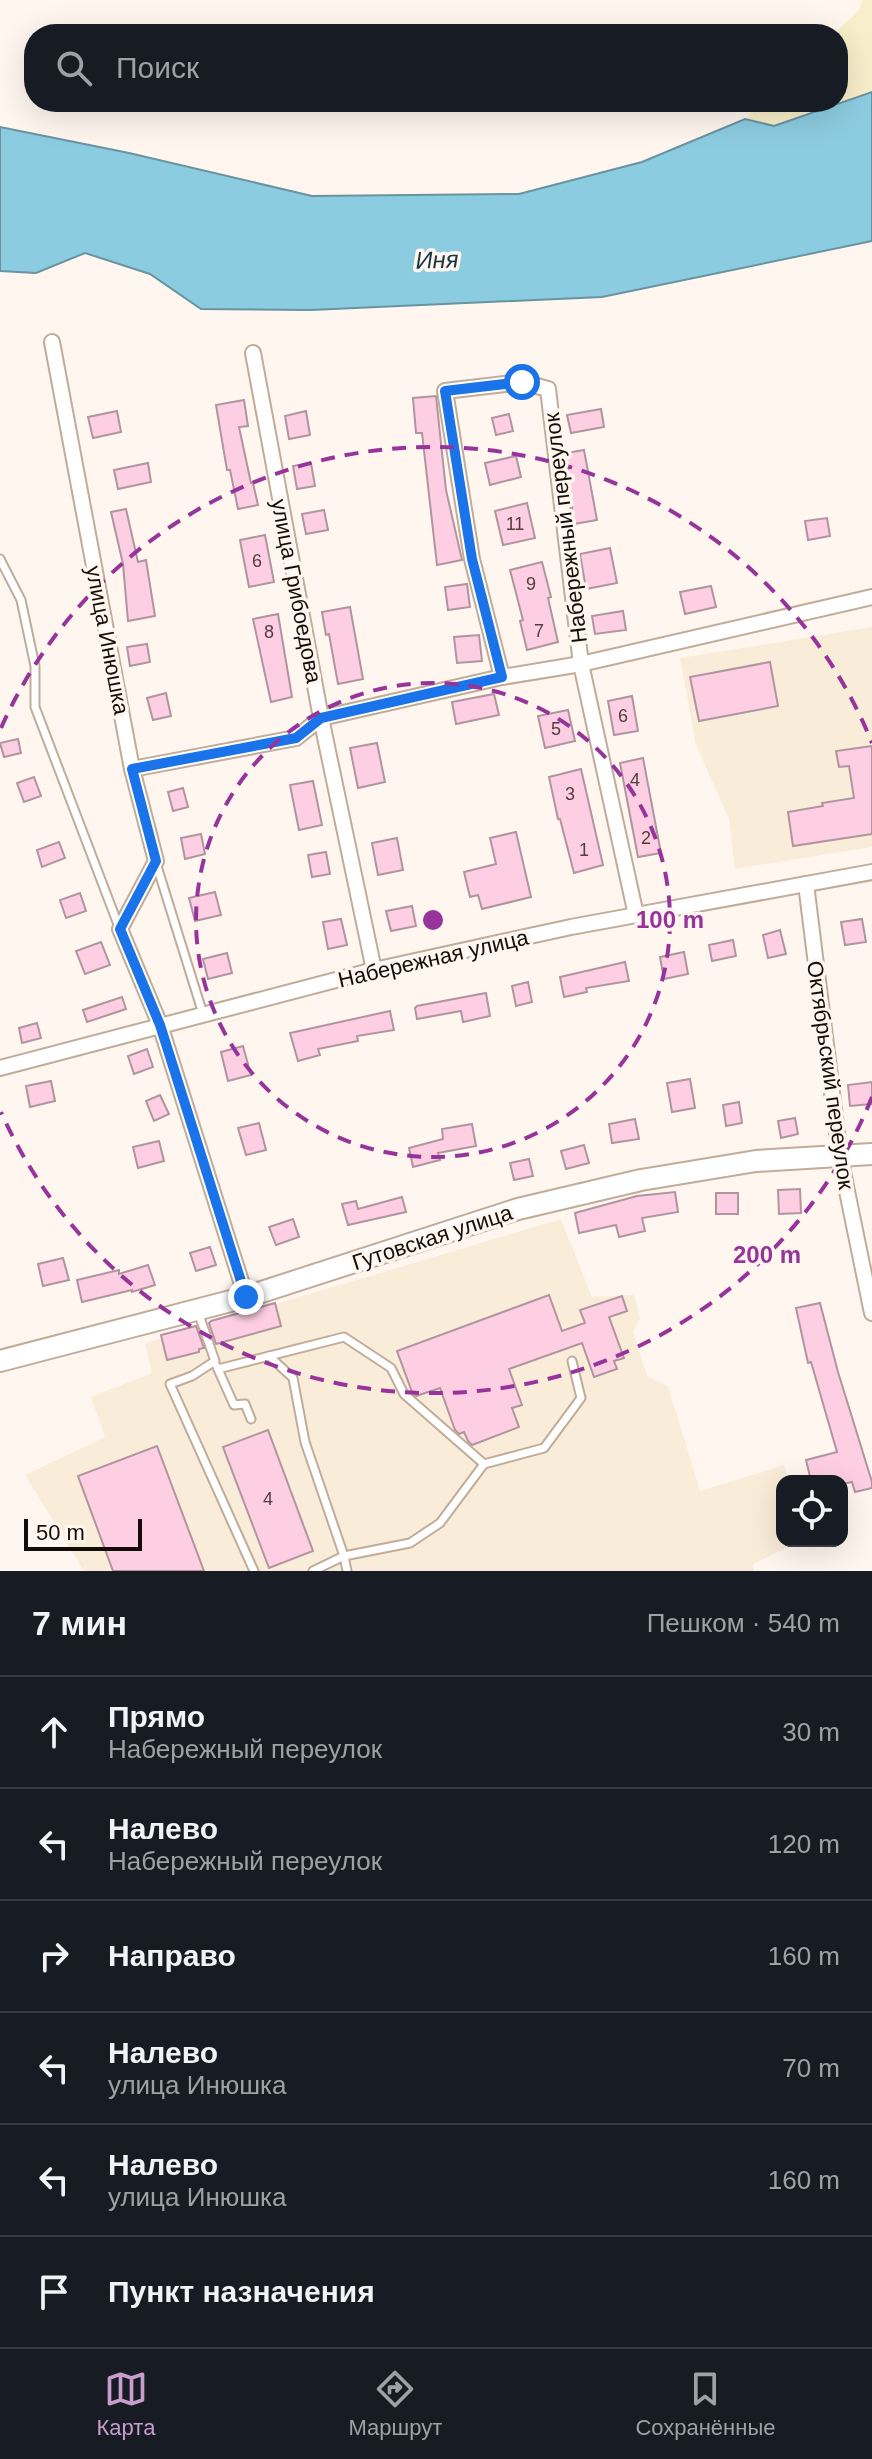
<!DOCTYPE html>
<html lang="ru">
<head>
<meta charset="utf-8">
<style>
	:root { --surface:#171b24; --page:#20242c; --text:#f1f3f6; --muted:#9ea1a6; --line:#363941; --accent:#c89dcd }
	body { margin:0; font-family:Helvetica,sans-serif; background:var(--page); color:var(--text) }
	.controls { position:absolute; right:24px; bottom:24px; display:grid; overflow:hidden; border-radius:16px; box-shadow:0 8px 32px #0002 }
	.controls button { width:72px; height:72px; display:grid; place-items:center; padding:0; border:0; border-bottom:2px solid var(--line); background:var(--surface); color:var(--text); font:40px sans-serif }
	.scale { position:absolute; left:24px; bottom:20px; width:118px; box-sizing:border-box; padding-left:8px; border:4px solid #150e08; border-top:0; font-size:22px; line-height:28px; white-space:nowrap; color:#150e08; -webkit-text-stroke:6px #fff6ef; paint-order:stroke }
	.stop { position:absolute; width:24px; height:24px; margin:-18px; border:6px solid #1a73e8; border-radius:50%; background:#fff }
	.stop.end { background:#1a73e8; border-color:#fff; box-shadow:0 2px 8px #0008 }
	.list { margin:0; padding:0; list-style:none }
	h2 { display:flex; justify-content:space-between; align-items:center; height:104px; margin:0; padding:0 32px; font-size:34px }
	h2 small { font-size:26px; font-weight:400; color:var(--muted) }
	.list li { display:grid; grid-template-columns:52px 1fr auto; gap:24px; align-items:center; box-sizing:border-box; height:112px; padding:0 32px; border-top:2px solid var(--line) }
	.list b { display:block; font-size:30px; white-space:nowrap }
	.list p { margin:0; font-size:26px; white-space:nowrap; color:var(--muted) }
	.list em { font-size:26px; font-style:normal; color:var(--muted) }
	.icon { flex:none; width:44px; height:44px; fill:none; stroke:currentColor; stroke-width:2; stroke-linecap:round; stroke-linejoin:round }
	.map { position:relative; flex:none; width:872px; height:1571px; overflow:hidden }
	.search { position:absolute; background:var(--surface); box-shadow:0 8px 32px #0002; left:24px; right:24px; top:24px; height:88px; display:flex; align-items:center; gap:20px; box-sizing:border-box; padding:0 28px; border-radius:32px; color:var(--muted); font-size:30px }
	.sheet { height:776px; background:var(--surface) }
	nav { display:flex; justify-content:space-around; align-items:center; box-sizing:border-box; height:112px; border-top:2px solid var(--line); background:var(--surface); font-size:22px; color:var(--muted) }
	nav a { display:grid; justify-items:center; gap:4px }
	nav .on { color:var(--accent) }
	.map>svg:first-child { display:block }
</style>
</head>
<body>
<div class="map">
<svg width="872" height="1571" viewBox="0 0 872 1571">
	<rect width="100%" height="100%" fill="#fff6ef"/>
	<g fill="#f9ecd8">
		<path d="M872,627V847L735,869L729,819L696,745L680,658Z"/>
		<path d="M561,1219L592,1297L634,1295L640,1318L633,1332L647,1376L668,1386L700,1491L784,1465L789,1481H782V1541H801L753,1564L754,1571H84L25,1475L105,1437L91,1397L152,1373L145,1343Z"/>
	</g>
	<path fill="#f8eec9" d="M862,0H872V92L774,126L745,119L762,102H838V34H834L859,10Z"/>
	<path fill="#8ccce1" stroke="#6893a0" stroke-width="2" d="M872,92V241L602,297L311,310L201,309L150,274L85,253L36,273L0,271V127L129,153L312,196L519,194L642,162L745,119L774,126Z"/>
	<g fill="#fecfe2" stroke="#b095a0" stroke-width="2">
		<path d="M436,396L446,490L462,560L437,565L422,433H416L413,398Z"/>
		<path d="M244,400L248,426L239,427L251,483H253L258,505L238,509L230,470H227L216,405Z"/>
		<path d="M601,409L604,427L571,433L567,415Z"/>
		<path d="M117,411L121,432L93,438L88,417Z"/>
		<path d="M306,411L310,435L289,439L285,416Z"/>
		<path d="M509,414L513,431L496,435L492,418Z"/>
		<path d="M584,450L597,520L574,524L566,453Z"/>
		<path d="M516,456L521,477L490,485L485,463Z"/>
		<path d="M148,463L151,482L118,489L114,470Z"/>
		<path d="M311,463L315,486L297,489L293,466Z"/>
		<path d="M527,503L535,538L503,545L495,511Z"/>
		<path d="M126,509L138,562L146,560L155,616L128,621L123,564L111,512Z"/>
		<path d="M324,510L328,530L306,534L302,514Z"/>
		<path d="M827,518L830,536L808,540L805,521Z"/>
		<path d="M265,535L274,582L249,587L240,540Z"/>
		<path d="M610,548L617,583L586,589L580,554Z"/>
		<path d="M542,562L551,597L548,598L558,642L527,650L520,621L523,620L510,570Z"/>
		<path d="M467,584L470,607L448,610L445,587Z"/>
		<path d="M711,586L716,607L685,614L680,592Z"/>
		<path d="M350,607L363,679L338,684L329,634L326,635L322,612Z"/>
		<path d="M623,611L626,630L595,634L592,616Z"/>
		<path d="M278,614L292,697L271,702L253,619Z"/>
		<path d="M479,635L482,661L457,663L454,637Z"/>
		<path d="M147,644L150,662L130,666L127,647Z"/>
		<path d="M770,662L778,706L699,721L690,677Z"/>
		<path d="M166,693L171,716L153,720L147,698Z"/>
		<path d="M494,694L499,715L456,724L452,702Z"/>
		<path d="M632,696L638,731L614,735L608,701Z"/>
		<path d="M568,710L575,741L545,748L538,716Z"/>
		<path d="M18,739L21,753L4,757L0,743Z"/>
		<path d="M377,743L385,782L358,788L350,748Z"/>
		<path d="M872,746V834L793,846L788,812L823,806L822,803L854,798L849,766L839,767L836,751Z"/>
		<path d="M643,758L661,853L638,857L620,763Z"/>
		<path d="M581,769L603,865L574,873L560,819H558L549,777Z"/>
		<path d="M34,777L41,796L24,802L17,783Z"/>
		<path d="M313,781L322,825L299,830L290,785Z"/>
		<path d="M183,788L188,807L173,811L168,792Z"/>
		<path d="M516,832L531,897L482,909L478,895L470,897L464,872L496,864L490,838Z"/>
		<path d="M201,834L205,854L185,859L181,838Z"/>
		<path d="M397,838L403,870L378,875L372,843Z"/>
		<path d="M59,842L65,858L42,867L37,850Z"/>
		<path d="M326,852L330,874L312,877L308,855Z"/>
		<path d="M215,892L221,915L195,921L189,898Z"/>
		<path d="M80,893L86,911L66,918L60,900Z"/>
		<path d="M412,906L416,926L391,931L386,911Z"/>
		<path d="M341,919L347,945L328,949L323,922Z"/>
		<path d="M862,919L866,942L845,945L841,922Z"/>
		<path d="M780,930L786,954L768,958L763,935Z"/>
		<path d="M733,940L736,956L712,961L709,945Z"/>
		<path d="M101,942L110,965L85,974L76,951Z"/>
		<path d="M684,952L688,974L664,979L660,957Z"/>
		<path d="M227,953L232,973L208,979L203,959Z"/>
		<path d="M625,962L629,981L586,988L587,992L564,997L560,977Z"/>
		<path d="M528,982L532,1002L516,1006L512,986Z"/>
		<path d="M486,993L490,1016L463,1022L461,1011L417,1019L415,1008L417,1006Z"/>
		<path d="M122,997L126,1009L87,1022L83,1010Z"/>
		<path d="M390,1011L394,1030L357,1036L358,1041L318,1049L320,1055L298,1061L290,1033Z"/>
		<path d="M37,1023L41,1038L22,1043L19,1028Z"/>
		<path d="M243,1046L251,1075L228,1081L221,1052Z"/>
		<path d="M147,1049L153,1067L134,1074L128,1056Z"/>
		<path d="M690,1079L695,1108L672,1112L667,1083Z"/>
		<path d="M51,1081L55,1101L30,1107L26,1086Z"/>
		<path d="M872,1082V1104L850,1106L848,1085Z"/>
		<path d="M160,1095L169,1114L154,1121L146,1101Z"/>
		<path d="M739,1102L742,1123L726,1126L723,1105Z"/>
		<path d="M795,1118L798,1134L781,1138L778,1121Z"/>
		<path d="M635,1119L639,1139L612,1143L609,1124Z"/>
		<path d="M259,1123L266,1150L246,1155L238,1128Z"/>
		<path d="M472,1124L476,1146L438,1153L440,1160L413,1167L409,1148L443,1139L442,1129Z"/>
		<path d="M159,1141L164,1161L138,1168L133,1147Z"/>
		<path d="M584,1145L589,1163L566,1169L561,1151Z"/>
		<path d="M529,1159L533,1176L514,1180L510,1163Z"/>
		<path d="M800,1189L801,1213L779,1214L778,1190Z"/>
		<path d="M675,1192L678,1212L642,1218L645,1231L619,1237L616,1225L579,1233L575,1213L637,1196Z"/>
		<rect x="716" y="1193" width="22" height="21"/>
		<path d="M402,1197L406,1212L348,1225L342,1204L356,1201L358,1209Z"/>
		<path d="M293,1219L299,1237L276,1245L269,1227Z"/>
		<path d="M210,1247L216,1265L196,1271L190,1253Z"/>
		<path d="M63,1258L69,1280L43,1286L38,1264Z"/>
		<path d="M148,1265L155,1285L132,1292V1290L82,1302L77,1280L119,1270V1274Z"/>
		<path d="M549,1295L562,1331L585,1323L580,1310L622,1296L627,1311L609,1317L624,1358L614,1361L617,1369L594,1377L582,1343L509,1369L522,1405L512,1408L519,1427L472,1445L468,1441L464,1432L459,1434L455,1430L440,1388L416,1396L412,1392L397,1351Z"/>
		<path d="M275,1303L281,1326L216,1344L209,1323L211,1321Z"/>
		<path d="M820,1303L838,1372L872,1482V1488L855,1492L852,1482L842,1484V1481H811L806,1460L837,1452L811,1362L808,1363L796,1308Z"/>
		<path d="M196,1326L204,1348L199,1349V1352L167,1360L161,1335Z"/>
		<path d="M268,1430L313,1551L269,1568L223,1447Z"/>
		<path d="M157,1446L204,1571H113L78,1476Z"/>
	</g>
	<g fill="none" stroke-linecap="round" stroke-linejoin="round">
		<g stroke="#c1ac9a" stroke-width="11">
			<g id="lane">
				<path d="M0,559L21,600L35,666V707L119,927"/>
				<path d="M156,863L203,1014"/>
				<path d="M198,1312L215,1361L192,1376L170,1384L254,1571"/>
				<path d="M269,1356L293,1378L305,1442L344,1556L347,1571"/>
				<path d="M217,1367L234,1405L245,1404L251,1419"/>
				<path d="M218,1369L344,1337L391,1368L404,1394L484,1464L544,1448L581,1398L572,1361"/>
				<path d="M313,1571L344,1556L410,1543L440,1523L484,1464"/>
			</g>
		</g>
		<g stroke="#c1ac9a" stroke-width="18">
			<g id="street">
				<path d="M52,342L132,769L156,861L120,929L160,1025L246,1297"/>
				<path d="M253,353L321,718L374,970"/>
				<path d="M502,677L472,559L445,391L522,382L548,389L581,664L636,915"/>
				<path d="M132,769L296,738L321,718L502,677L581,664L872,597"/>
				<path d="M806,884L840,1157L872,1313"/>
				<path d="M0,1068L374,970L571,927L872,872"/>
			</g>
		</g>
		<g stroke="#c1ac9a" stroke-width="24">
			<path id="secondary" d="M0,1361L246,1297L518,1209L641,1180L756,1161L872,1154"/>
		</g>
		<use href="#lane" stroke="#fff" stroke-width="7"/>
		<use href="#street" stroke="#fff" stroke-width="14"/>
		<use href="#secondary" stroke="#fff" stroke-width="20"/>
	</g>
	<g fill="none" stroke-linecap="round" stroke-linejoin="round">
		<path stroke="#1a73e8" stroke-width="10" d="M246,1297L160,1025L120,929L156,861L132,769L296,738L321,718L502,677L472,559L445,391L522,382"/>
	</g>
	<g fill="none" stroke="#97349b" stroke-width="4" stroke-dasharray="14 10">
		<circle cx="433" cy="920" r="237"/>
		<path d="M872 1097A473 473 0 0 1 1 1112M1 728A473 473 0 0 1 872 743"/>
	</g>
	<g text-anchor="middle" stroke-width="7" stroke-linejoin="round" paint-order="stroke">
		<g font-size="18" fill="#4f3e3e">
			<text x="515" y="530">11</text>
			<text x="257" y="567">6</text>
			<text x="531" y="590">9</text>
			<text x="539" y="637">7</text>
			<text x="269" y="638">8</text>
			<text x="623" y="722">6</text>
			<text x="556" y="735">5</text>
			<text x="635" y="786">4</text>
			<text x="570" y="800">3</text>
			<text x="646" y="844">2</text>
			<text x="584" y="856">1</text>
			<text x="268" y="1505">4</text>
		</g>
		<g font-size="22" fill="#150e08" stroke="#fff6ef">
			<text transform="translate(565 528) rotate(-97)" y="8">Набережный переулок</text>
			<text transform="translate(297 591) rotate(79)" y="8">улица Грибоедова</text>
			<text transform="translate(108 640) rotate(79)" y="8">улица Инюшка</text>
			<text transform="translate(433 958) rotate(-13)" y="8">Набережная улица</text>
			<text transform="translate(831 1075) rotate(82)" y="8">Октябрьский переулок</text>
			<text transform="translate(432 1237) rotate(-18)" y="8">Гутовская улица</text>
		</g>
		<g font-size="24" font-style="italic" fill="#183841" stroke="#fff6ef">
			<text transform="translate(437 260) rotate(-2)" y="8">Иня</text>
		</g>
	</g>
	<circle cx="433" cy="920" r="12" fill="#97349b" stroke="#fff6ef" stroke-width="4"/>
	<g font-size="24" text-anchor="middle" font-weight="bold" fill="#97349b" stroke="#fff6ef" stroke-width="7" stroke-linejoin="round" paint-order="stroke">
		<text x="670" y="928">100 m</text>
		<text x="767" y="1263">200 m</text>
	</g>
</svg>
<div class="controls">
<button><svg class="icon" aria-label="locate" viewBox="0 0 24 24"><circle cx="12" cy="12" r="6"/><path d="M12 2v4M12 18v4M2 12h4M18 12h4"/></svg></button>
</div>
<div class="scale">50 m</div>
<div class="stop" style="left:522px;top:382px"></div>
<div class="stop end" style="left:246px;top:1297px"></div>
<div class="search"><svg class="icon" aria-label="search" viewBox="0 0 24 24"><circle cx="10" cy="10" r="6"/><path d="M15 15l6 6"/></svg>Поиск</div>
</div>
<section class="sheet">
<h2>7 мин<small>Пешком · 540 m</small></h2>
<ul class="list">
<li><svg class="icon" aria-label="ahead" viewBox="0 0 24 24"><path d="M12 20V5M6 11l6-6 6 6"/></svg><div><b>Прямо</b><p>Набережный переулок</p></div><em>30 m</em></li>
<li><svg class="icon" aria-label="left" viewBox="0 0 24 24"><path d="M17 20v-9H6M10 6l-5 5 5 5"/></svg><div><b>Налево</b><p>Набережный переулок</p></div><em>120 m</em></li>
<li><svg class="icon" aria-label="right" viewBox="0 0 24 24"><path d="M7 20v-9h11M14 6l5 5-5 5"/></svg><div><b>Направо</b></div><em>160 m</em></li>
<li><svg class="icon" aria-label="left" viewBox="0 0 24 24"><path d="M17 20v-9H6M10 6l-5 5 5 5"/></svg><div><b>Налево</b><p>улица Инюшка</p></div><em>70 m</em></li>
<li><svg class="icon" aria-label="left" viewBox="0 0 24 24"><path d="M17 20v-9H6M10 6l-5 5 5 5"/></svg><div><b>Налево</b><p>улица Инюшка</p></div><em>160 m</em></li>
<li><svg class="icon" aria-label="arrive" viewBox="0 0 24 24"><path d="M6 21V4h12l-3 4 3 4H6"/></svg><div><b>Пункт назначения</b></div></li>
</ul>
</section>
<nav>
<a class="on"><svg class="icon" aria-label="map" viewBox="0 0 24 24"><path d="M3 6l6-2 6 2 6-2v14l-6 2-6-2-6 2zM9 4v14M15 6v14"/></svg>Карта</a>
<a><svg class="icon" aria-label="directions" viewBox="0 0 24 24"><path d="M12 3l9 9-9 9-9-9zM9 14v-3h6M13 9l2 2-2 2"/></svg>Маршрут</a>
<a><svg class="icon" aria-label="saved" viewBox="0 0 24 24"><path d="M7 4h10v16l-5-4-5 4z"/></svg>Сохранённые</a>
</nav>
</body>
</html>
